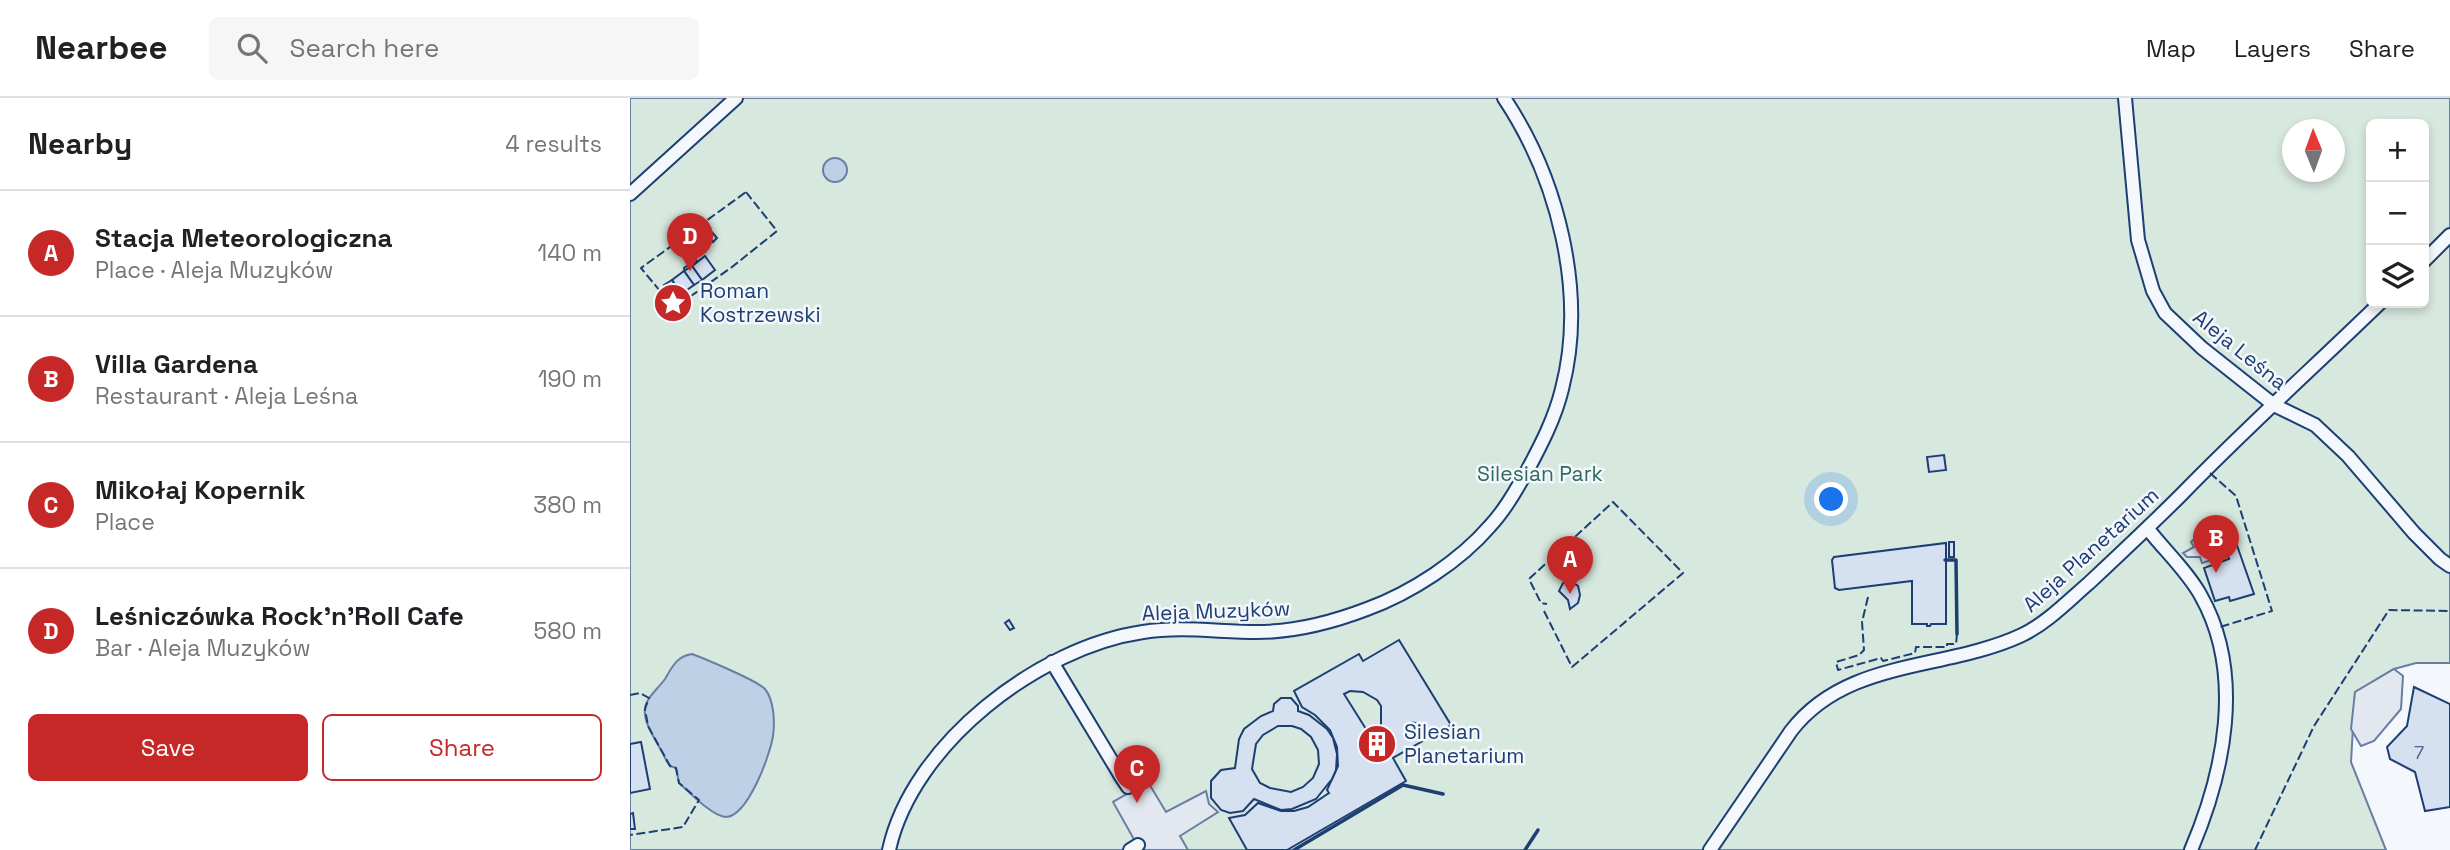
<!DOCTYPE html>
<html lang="en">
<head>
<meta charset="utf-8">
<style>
	:root { --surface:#fff; --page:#f6f6f6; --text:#202124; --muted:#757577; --line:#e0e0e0; --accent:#c62828 }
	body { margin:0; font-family:"Space Grotesk",sans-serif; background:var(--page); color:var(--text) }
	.controls { position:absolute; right:21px; top:21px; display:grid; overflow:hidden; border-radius:10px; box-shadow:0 4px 10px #0003 }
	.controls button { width:63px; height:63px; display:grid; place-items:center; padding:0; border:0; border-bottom:2px solid var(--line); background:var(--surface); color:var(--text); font:35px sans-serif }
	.compass { position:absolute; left:1652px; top:21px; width:63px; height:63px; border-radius:50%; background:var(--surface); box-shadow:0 4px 10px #0003; rotate:359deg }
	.you { position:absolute; left:1202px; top:402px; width:24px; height:24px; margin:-18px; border:5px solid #fff; border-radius:50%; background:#1a73e8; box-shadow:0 0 0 10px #1a73e833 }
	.badge { display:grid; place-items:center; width:46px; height:46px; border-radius:50%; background:var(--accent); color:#fff; font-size:23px; font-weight:700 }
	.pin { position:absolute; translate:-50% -58px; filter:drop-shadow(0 2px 4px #0008) }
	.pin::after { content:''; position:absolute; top:37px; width:24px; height:21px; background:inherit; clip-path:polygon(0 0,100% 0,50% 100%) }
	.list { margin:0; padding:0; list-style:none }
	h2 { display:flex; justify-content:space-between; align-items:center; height:91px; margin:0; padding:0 28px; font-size:30px }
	h2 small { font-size:23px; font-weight:400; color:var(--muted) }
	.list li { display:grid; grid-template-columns:46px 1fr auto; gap:21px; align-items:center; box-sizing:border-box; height:126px; padding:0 28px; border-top:2px solid var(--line) }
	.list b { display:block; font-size:26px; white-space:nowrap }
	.list p { margin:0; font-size:23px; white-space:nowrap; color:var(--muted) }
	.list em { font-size:23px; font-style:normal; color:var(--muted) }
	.actions { display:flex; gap:14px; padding:21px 28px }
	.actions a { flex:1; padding:16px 0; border:2px solid var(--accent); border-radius:10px; text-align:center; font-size:24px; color:var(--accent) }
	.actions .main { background:var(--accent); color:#fff }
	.icon { flex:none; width:38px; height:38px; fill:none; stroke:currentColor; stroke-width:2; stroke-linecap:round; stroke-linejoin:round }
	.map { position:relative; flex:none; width:1820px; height:752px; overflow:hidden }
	header { display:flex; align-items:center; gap:42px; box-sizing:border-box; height:98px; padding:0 35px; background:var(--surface); border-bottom:2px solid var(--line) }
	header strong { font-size:33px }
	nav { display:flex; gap:38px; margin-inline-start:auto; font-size:24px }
	.search { width:490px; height:63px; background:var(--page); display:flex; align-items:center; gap:18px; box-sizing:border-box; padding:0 24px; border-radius:10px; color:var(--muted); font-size:26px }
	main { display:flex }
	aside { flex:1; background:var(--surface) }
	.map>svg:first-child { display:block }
</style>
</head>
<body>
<header>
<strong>Nearbee</strong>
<div class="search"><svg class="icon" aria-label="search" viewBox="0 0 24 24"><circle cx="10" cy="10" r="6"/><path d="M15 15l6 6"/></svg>Search here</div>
<nav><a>Map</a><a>Layers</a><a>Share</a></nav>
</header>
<main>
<aside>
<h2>Nearby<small>4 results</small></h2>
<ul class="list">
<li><span class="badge">A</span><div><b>Stacja Meteorologiczna</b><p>Place · Aleja Muzyków</p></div><em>140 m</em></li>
<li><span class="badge">B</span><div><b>Villa Gardena</b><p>Restaurant · Aleja Leśna</p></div><em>190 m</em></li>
<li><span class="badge">C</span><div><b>Mikołaj Kopernik</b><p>Place</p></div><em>380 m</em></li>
<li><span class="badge">D</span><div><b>Leśniczówka Rock'n'Roll Cafe</b><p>Bar · Aleja Muzyków</p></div><em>580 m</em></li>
</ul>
<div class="actions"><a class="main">Save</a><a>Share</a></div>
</aside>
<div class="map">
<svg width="1820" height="752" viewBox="0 0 1820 752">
	<rect width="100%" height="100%" fill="#f4f7fb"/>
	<path fill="#d7e8df" stroke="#687fa3" stroke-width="2" fill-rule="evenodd" d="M0,0H1820V565H1786L1764,571L1725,594L1721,664L1756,752H0ZM1741,26H1794V205H1741ZM1662,32H1704V74H1662Z"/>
	<g fill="#e3e8f0" stroke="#687fa3" stroke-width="2">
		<path d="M1586,427L1597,457L1572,465L1570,459H1557L1553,455L1564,449L1561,444L1569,437L1568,432Z"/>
		<path d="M1764,571L1773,578L1771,611L1744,643L1731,648L1721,631L1725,594Z"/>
		<path d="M518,684L536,714L576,693L579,706L588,714L550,738L558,752H510L483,704Z"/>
	</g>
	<g fill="#bed0e5" stroke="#687fa3" stroke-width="2">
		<circle cx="205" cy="72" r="12"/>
		<path d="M62,556C73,560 128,583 135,591C144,602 145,624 143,638C140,657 118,718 96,719C83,719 59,694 49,685L46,670L40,668L36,662C30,646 6,620 18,602C22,595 30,588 35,581C42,569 47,558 62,556Z"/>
	</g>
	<g fill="#d5e0f0" stroke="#1d3f73" stroke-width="2" fill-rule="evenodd">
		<path d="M80,132L87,140L83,144L76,136Z"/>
		<path d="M75,158L85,172L72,182L62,168Z"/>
		<path d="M64,159L67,164L55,173L54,170L60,166L58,163Z"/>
		<path d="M62,168L72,182L64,187L54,173Z"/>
		<path d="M54,173L64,187L51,196L42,182Z"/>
		<path d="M42,182L51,196L44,201L34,187Z"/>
		<path d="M1314,357L1316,372L1299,374L1297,359Z"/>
		<path d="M1603,436L1624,496L1600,503L1599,499L1585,503L1574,470L1599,461L1591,440Z"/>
		<rect x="1319" y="444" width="5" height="15"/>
		<path d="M1316,445V526H1301L1300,528H1297V526H1282V483L1209,492L1205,490L1202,462L1204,459Z"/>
		<path d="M940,483L948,488L950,497L948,505L940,511L938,502L929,493L933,485Z"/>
		<path d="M379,522L384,530L380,532L375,525Z"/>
		<path d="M769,542L821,627L763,660L776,683L657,752H617L599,720L615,717L628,705L651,713H664L678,709L699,695L697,692L708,668L707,649L700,632L685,617L672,609L664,593L729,556L733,563ZM720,593L733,594L747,602L751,608V626L741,639L714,596Z"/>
		<path d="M1784,589L1820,606V709L1795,713L1785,674L1760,661L1757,649L1777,628Z"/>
		<path d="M651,600H661L668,608V613L679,617L697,631L703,640L707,656L706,672L702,681L686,701L662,711L651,712L624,701L613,713L600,715L591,712L581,700V683L591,672L605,670L609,641L614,631L631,618L643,613L644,606ZM648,628H662L671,631L681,639L688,652L689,666L683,680L673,689L661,694L640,690L630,685L622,671L626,646L633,637Z"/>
		<circle cx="783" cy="630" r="5.5"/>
		<path d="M11,644L20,691L0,695V646Z"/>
		<path d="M3,715L5,731H0V716Z"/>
	</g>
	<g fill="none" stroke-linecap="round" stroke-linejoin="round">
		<g stroke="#1d3f73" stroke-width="16">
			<g id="street">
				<path d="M1495,0L1508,142L1523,193L1535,215L1572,250L1644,307L1685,327L1718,358L1784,435L1810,461L1820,468"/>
				<path d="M0,96L106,0"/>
				<path d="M1794,163L1820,137"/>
				<path d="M1518,431C1535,453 1558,474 1571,498C1615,576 1594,675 1561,752"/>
				<path d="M422,564L489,675"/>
				<path d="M490,677L498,689"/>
				<path d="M259,752C282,646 409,549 513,534C551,528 589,534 627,534C664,534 703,524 737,511C781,495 830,463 860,428C875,412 886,392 897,373C911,347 925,320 932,291C957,195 928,81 874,0"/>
				<path d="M500,752L508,747"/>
				<path d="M1080,752L1161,633C1217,560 1315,573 1392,537C1417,525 1438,503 1459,485C1490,456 1521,427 1551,397C1615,331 1684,269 1750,205"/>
			</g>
		</g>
		<use href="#street" stroke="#f4f7fb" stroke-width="12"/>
		<g stroke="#1d3f73" stroke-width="2" stroke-dasharray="9 3.5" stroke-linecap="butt">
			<path d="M116,94L147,133L102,169L44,210L11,170Z"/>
			<path d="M1580,375L1606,398L1642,513L1590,529"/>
			<path d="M1238,499L1232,524L1234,552L1229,557L1206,564L1208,572L1251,560L1253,563L1285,555L1286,549H1317V546H1326L1327,536"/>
			<path d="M914,513L942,569L1053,475L983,404L899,481L911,505L917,506"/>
			<path d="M0,597L10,595L19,600L15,611L18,628L40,668L46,670L49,685L69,702L53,729L0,737"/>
			<path d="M1625,752L1684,628L1759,512L1820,513"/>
		</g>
		<g stroke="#1d3f73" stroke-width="3.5">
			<path d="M1315,462H1326L1327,536"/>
			<path d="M664,752L773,687L813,696"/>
			<path d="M895,752L908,732"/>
		</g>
	</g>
	<defs>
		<g id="sight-disc" transform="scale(2.0125)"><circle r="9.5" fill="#c62828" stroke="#f4f7fb"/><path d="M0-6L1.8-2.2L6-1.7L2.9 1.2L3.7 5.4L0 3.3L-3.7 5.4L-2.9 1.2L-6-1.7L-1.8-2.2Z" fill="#fff"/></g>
		<g id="building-disc" transform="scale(2.0125)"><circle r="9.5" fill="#c62828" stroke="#f4f7fb"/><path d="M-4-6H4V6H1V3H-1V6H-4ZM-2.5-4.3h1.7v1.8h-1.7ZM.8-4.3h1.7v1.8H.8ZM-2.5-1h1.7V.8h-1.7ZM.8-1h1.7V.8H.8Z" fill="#fff"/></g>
	</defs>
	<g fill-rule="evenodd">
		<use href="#sight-disc" x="43" y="205"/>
		<use href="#building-disc" x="747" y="646"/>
	</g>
	<g text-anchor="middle" stroke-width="5" stroke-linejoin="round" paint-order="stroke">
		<g font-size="18" fill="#4b6792">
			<text x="1789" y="661">7</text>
		</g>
		<g font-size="21" fill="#1d3f73" stroke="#f4f7fb" text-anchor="start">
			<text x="70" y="200">Roman<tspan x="70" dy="24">Kostrzewski</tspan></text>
			<text x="774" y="641">Silesian<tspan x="774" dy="24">Planetarium</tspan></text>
		</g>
		<g font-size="21" fill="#1d3f73" stroke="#f4f7fb">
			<text transform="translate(1610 252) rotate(39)" y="7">Aleja Leśna</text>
			<text transform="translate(1461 452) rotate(-42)" y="7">Aleja Planetarium</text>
			<text transform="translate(586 513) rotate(-2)" y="7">Aleja Muzyków</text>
		</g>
		<g font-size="21" fill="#2c6c60" stroke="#f4f7fb">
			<text x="910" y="383">Silesian Park</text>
		</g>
	</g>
</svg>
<div class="controls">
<button>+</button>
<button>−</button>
<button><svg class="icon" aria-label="layers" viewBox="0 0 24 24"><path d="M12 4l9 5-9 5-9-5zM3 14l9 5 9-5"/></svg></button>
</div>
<svg class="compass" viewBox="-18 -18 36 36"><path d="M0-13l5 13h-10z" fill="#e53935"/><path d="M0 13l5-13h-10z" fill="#757577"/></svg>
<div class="you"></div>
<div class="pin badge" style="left:940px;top:496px">A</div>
<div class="pin badge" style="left:1586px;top:475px">B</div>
<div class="pin badge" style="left:507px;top:705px">C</div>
<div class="pin badge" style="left:60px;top:173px">D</div>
</div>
</main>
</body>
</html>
